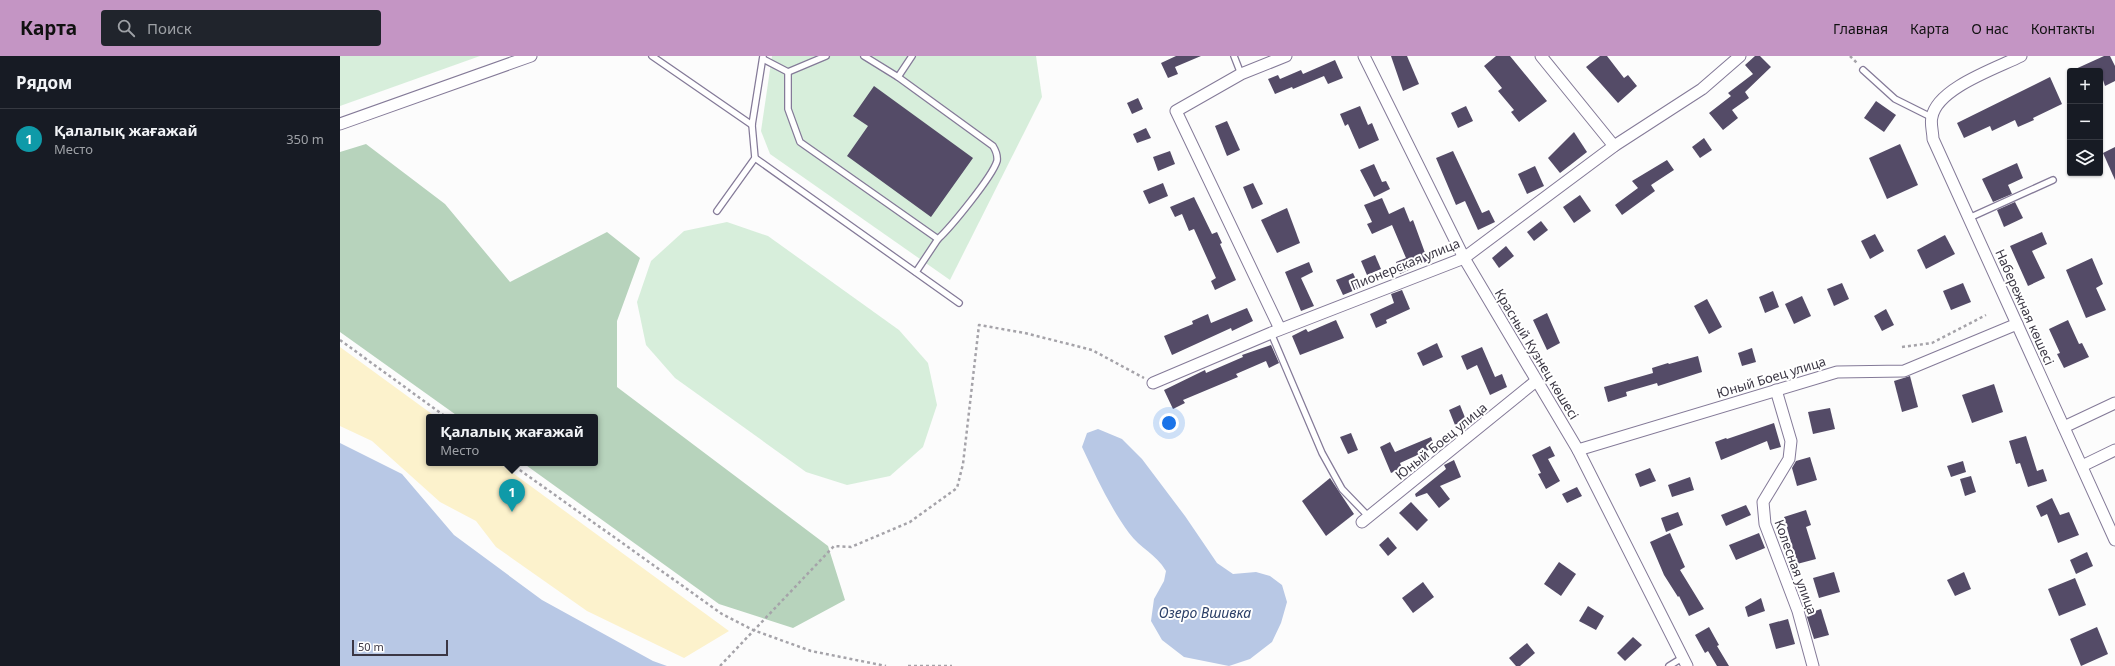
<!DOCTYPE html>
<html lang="ru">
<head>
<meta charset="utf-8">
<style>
	:root { --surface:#171b24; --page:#20242c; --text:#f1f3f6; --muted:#9ea1a6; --line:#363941; --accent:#c495c4 }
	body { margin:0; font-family:"Noto Sans",sans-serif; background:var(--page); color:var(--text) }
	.controls { position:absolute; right:12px; top:12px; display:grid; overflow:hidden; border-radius:4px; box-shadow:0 1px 3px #0004 }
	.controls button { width:36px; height:36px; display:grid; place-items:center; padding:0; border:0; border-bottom:1px solid var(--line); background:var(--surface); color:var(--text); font:20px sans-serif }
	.scale { position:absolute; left:12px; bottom:10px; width:96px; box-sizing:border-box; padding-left:4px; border:2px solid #3b3744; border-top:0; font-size:11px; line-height:14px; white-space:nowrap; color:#3b3744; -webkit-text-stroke:3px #fff; paint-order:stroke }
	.you { position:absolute; left:829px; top:367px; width:14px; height:14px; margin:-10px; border:3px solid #fff; border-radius:50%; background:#1a73e8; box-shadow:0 0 0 6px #1a73e833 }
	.badge { display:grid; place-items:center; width:26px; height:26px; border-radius:50%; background:var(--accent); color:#fff; font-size:13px; font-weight:700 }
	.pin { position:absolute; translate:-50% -33px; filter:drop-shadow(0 1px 2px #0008) }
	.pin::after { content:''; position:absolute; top:21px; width:14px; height:12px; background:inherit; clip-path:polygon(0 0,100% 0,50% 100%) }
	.popup { position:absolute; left:86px; top:358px; width:172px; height:52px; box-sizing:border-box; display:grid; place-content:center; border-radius:4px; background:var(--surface); filter:drop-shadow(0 1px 3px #0005); font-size:13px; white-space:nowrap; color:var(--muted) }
	.popup b { font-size:15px; color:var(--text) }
	.popup::after { content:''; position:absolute; left:50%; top:100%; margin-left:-8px; border:8px solid transparent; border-top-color:var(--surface) }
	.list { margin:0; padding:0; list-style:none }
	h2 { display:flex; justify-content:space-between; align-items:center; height:52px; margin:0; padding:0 16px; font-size:17px }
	h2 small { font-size:13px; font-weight:400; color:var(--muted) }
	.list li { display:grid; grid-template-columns:26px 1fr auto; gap:12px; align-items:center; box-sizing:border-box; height:60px; padding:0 16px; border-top:1px solid var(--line) }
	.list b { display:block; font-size:15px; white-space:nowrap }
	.list p { margin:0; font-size:13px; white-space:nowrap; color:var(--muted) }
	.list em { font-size:13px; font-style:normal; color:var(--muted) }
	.icon { flex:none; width:22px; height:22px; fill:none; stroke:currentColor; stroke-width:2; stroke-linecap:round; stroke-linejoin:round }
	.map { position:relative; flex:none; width:1775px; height:610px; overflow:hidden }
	header { display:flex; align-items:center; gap:24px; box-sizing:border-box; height:56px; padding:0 20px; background:var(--accent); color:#111 }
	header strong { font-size:19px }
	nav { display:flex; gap:22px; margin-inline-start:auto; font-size:14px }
	.search { width:280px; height:36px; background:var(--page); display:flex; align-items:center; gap:10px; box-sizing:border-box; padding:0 14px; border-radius:4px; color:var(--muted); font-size:15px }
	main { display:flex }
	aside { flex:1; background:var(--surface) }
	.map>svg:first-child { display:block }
</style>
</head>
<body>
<header>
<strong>Карта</strong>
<div class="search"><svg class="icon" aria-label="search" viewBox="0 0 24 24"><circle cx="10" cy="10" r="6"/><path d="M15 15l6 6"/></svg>Поиск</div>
<nav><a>Главная</a><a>Карта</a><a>О нас</a><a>Контакты</a></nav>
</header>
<main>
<aside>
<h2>Рядом<small></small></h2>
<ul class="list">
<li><span class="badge" style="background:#0f9aa8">1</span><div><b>Қалалық жағажай</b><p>Место</p></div><em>350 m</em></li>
</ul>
</aside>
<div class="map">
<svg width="1775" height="610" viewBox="0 0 1775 610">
	<rect width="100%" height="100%" fill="#fcfcfc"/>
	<g fill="#d7eedb">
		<path d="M0,0H140L0,50Z"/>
		<path d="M432,0H696L702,41L610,224L430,98L421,75Z"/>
		<path d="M387,166L428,180L559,274L588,307L597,349L583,391L550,420L507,429L466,416L335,322L306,289L297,246L311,205L344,175Z"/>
	</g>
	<path fill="#b7d3bc" d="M26,88L105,148L170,226L267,176L300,202L277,265V331L488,490L505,544L453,572L379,548L183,407H255V361H119L0,276V96Z"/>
	<path fill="#fcf2cc" d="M0,291L96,361H89V407H159L389,575L344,602L247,555L156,491L136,465L100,446L32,385L0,370Z"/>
	<g fill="#b8c8e5">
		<path d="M758,373L782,383L802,403L845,460L877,507L893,518L916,516L930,520L942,529L947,546L941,567L932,586L910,603L889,610L844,601L822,584L811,565L814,543L824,525L826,515C816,498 800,492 789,477C770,451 756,421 742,391L747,377Z"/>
		<path d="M0,387L62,418L114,479L202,544L313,605L327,610H0Z"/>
	</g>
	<g fill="#544b67">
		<path d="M836,0H861L835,11L838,18L828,22L821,7Z"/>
		<path d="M1051,0H1067L1079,28L1063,35Z"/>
		<path d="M1156,0H1170L1207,45L1179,66L1171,56L1174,54L1158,35L1162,32L1144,10Z"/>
		<path d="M1260,0H1267L1284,22L1288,19L1297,30L1278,47L1246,11Z"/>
		<path d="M1415,0H1420L1431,11L1405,36L1409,42L1392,54L1398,62L1383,74L1369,57L1391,40L1388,37L1413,18L1405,9Z"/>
		<path d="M1764,0H1770L1775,10V25L1765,30L1760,15H1731Z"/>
		<path d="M995,4L1003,22L988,28L984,20L953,33L952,31L935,38L928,23L938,19L940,23L961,14L963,18Z"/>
		<path d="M1710,21L1722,48L1693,62L1694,64L1678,71L1675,64L1652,75L1650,70L1624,82L1617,67Z"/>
		<path d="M534,30L633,102L591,161L507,100L528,70L513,60Z"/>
		<path d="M798,42L803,53L792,58L787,47Z"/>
		<path d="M1536,45L1556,59L1544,76L1524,62Z"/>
		<path d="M1020,50L1028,69L1032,67L1039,84L1019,93L1008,68L1005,70L1000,58Z"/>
		<path d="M1126,50L1133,65L1118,72L1111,57Z"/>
		<path d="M887,65L900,94L887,100L875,70Z"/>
		<path d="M806,72L811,82L797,87L793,78Z"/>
		<path d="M1234,76L1247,96L1220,117L1208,102Z"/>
		<path d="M1364,82L1372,94L1360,102L1352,91Z"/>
		<path d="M1560,88L1578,129L1547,143L1529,102Z"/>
		<path d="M1775,91V124L1763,97Z"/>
		<path d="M830,95L835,108L818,115L813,101Z"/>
		<path d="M1113,95L1142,157L1149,154L1155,166L1138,174L1125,145L1116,149L1096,102Z"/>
		<path d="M1327,104L1334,114L1311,129L1315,135L1282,159L1275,149L1298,132L1292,125Z"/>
		<path d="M1677,107L1683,122L1668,129L1672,138L1653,146L1642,123Z"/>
		<path d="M1034,108L1042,126L1046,125L1050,133L1034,141L1020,114Z"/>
		<path d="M1195,110L1204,130L1187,138L1178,118Z"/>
		<path d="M823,127L828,140L809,148L803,135Z"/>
		<path d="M913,127L923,148L912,153L903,131Z"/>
		<path d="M1240,139L1251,155L1234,167L1223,151Z"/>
		<path d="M854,141L872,178L877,176L882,187L880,188L896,224L875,234L871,225L876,222L854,173L849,175L842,158L835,161L830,151Z"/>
		<path d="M1042,142L1049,158L1064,151L1070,166L1073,164L1088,205L1060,218L1056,206L1066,202L1052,169L1032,178L1027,168L1032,166L1024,149Z"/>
		<path d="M1675,146L1683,162L1664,171L1657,154Z"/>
		<path d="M947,152L960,187L937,197L921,164Z"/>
		<path d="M1201,165L1208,174L1194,185L1187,176Z"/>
		<path d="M1702,176L1707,188L1692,195L1705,222L1688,230L1670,190Z"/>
		<path d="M1535,178L1544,195L1530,203L1521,185Z"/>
		<path d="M1605,179L1615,198L1586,213L1577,194Z"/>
		<path d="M1166,190L1174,200L1159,212L1152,202Z"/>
		<path d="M1035,199L1041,213L1027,219L1021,205Z"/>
		<path d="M1752,202L1763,228L1756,232L1766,254L1746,262L1726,214Z"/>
		<path d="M969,206L973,216L961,222L974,250L961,255L945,216Z"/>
		<path d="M1013,217L1020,232L1003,239L996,224Z"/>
		<path d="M1502,227L1509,243L1494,250L1487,233Z"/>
		<path d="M1623,227L1631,246L1611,254L1603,235Z"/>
		<path d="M1062,234L1070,253L1046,264L1047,267L1036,272L1030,258L1054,247L1051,238Z"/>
		<path d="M1433,235L1439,251L1425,257L1419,241Z"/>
		<path d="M1462,240L1471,260L1454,268L1445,248Z"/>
		<path d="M1367,243L1382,271L1369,278L1354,250Z"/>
		<path d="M907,252L913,265L892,275L891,272L832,299L824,280L853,268L852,265L868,258L871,267Z"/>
		<path d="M1546,253L1554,269L1542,275L1534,260Z"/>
		<path d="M1207,257L1220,287L1207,294L1193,264Z"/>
		<path d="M996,264L1004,282L960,299L952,280L966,273L968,276Z"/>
		<path d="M1728,264L1739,288L1742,287L1749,301L1724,312L1717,298L1720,297L1709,273Z"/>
		<path d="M1097,287L1103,301L1083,310L1077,297Z"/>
		<path d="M931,289L939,307L929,312L926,305L896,318L898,321L843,344L845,347L833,353L824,334L865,314L866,317L903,301L902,299Z"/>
		<path d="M1142,291L1155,321L1162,318L1167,331L1150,339L1137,309L1127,314L1121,300Z"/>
		<path d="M1412,292L1416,306L1402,310L1398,297Z"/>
		<path d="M1358,300L1362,316L1318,330L1317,327L1286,336L1287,340L1268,346L1264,331L1313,317L1312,312L1328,307L1329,308Z"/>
		<path d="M1570,320L1578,351L1562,356L1554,325Z"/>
		<path d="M1654,328L1663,356L1632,367L1622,339Z"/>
		<path d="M1120,349L1126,364L1115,369L1109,354Z"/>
		<path d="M1490,352L1495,373L1473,378L1468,356Z"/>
		<path d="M1434,367L1441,391L1430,394L1427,385L1381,404L1375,386L1386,382L1387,383Z"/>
		<path d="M1011,377L1018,394L1008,398L1000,381Z"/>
		<path d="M1686,380L1697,415L1703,413L1707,425L1688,431L1680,407L1676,408L1669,385Z"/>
		<path d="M1091,381L1095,391L1060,407L1062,412L1051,417L1040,391L1050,386L1055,396Z"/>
		<path d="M1210,390L1215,400L1208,403L1220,425L1206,433L1198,418L1201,417L1192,399Z"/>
		<path d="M1470,401L1477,424L1457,430L1452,412L1456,405Z"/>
		<path d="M1114,404L1121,421L1100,430L1110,443L1099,452L1087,437L1076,441L1075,438L1106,413L1104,409Z"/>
		<path d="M1623,405L1626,416L1611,421L1607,410Z"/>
		<path d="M1310,412L1316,425L1300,431L1295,418Z"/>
		<path d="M1631,420L1636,436L1625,440L1620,423Z"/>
		<path d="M1350,421L1354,434L1332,441L1328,429Z"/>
		<path d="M990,422L1014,458L986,480L962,445Z"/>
		<path d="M1237,431L1242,440L1227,447L1222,438Z"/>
		<path d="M1712,442L1720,459L1729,456L1739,479L1718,487L1707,458L1701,461L1696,450Z"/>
		<path d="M1071,446L1088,464L1077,475L1059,457Z"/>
		<path d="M1406,449L1411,459L1386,470L1381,459Z"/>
		<path d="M1466,454L1471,469L1466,471L1476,503L1457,508L1444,461Z"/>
		<path d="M1338,456L1343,469L1326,476L1321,462Z"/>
		<path d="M1330,477L1345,511L1340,514L1364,553L1349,560L1339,540L1338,541L1324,519L1310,486Z"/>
		<path d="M1419,477L1425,492L1396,504L1389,489Z"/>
		<path d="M1048,481L1057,492L1048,500L1039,489Z"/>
		<path d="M1747,496L1753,510L1736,518L1730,504Z"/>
		<path d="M1219,506L1236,518L1221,540L1204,528Z"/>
		<path d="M1494,516L1500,536L1479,542L1473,522Z"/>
		<path d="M1624,516L1631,533L1615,540L1607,524Z"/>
		<path d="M1735,522L1746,549L1719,560L1708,533Z"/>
		<path d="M1083,526L1094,541L1073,557L1062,542Z"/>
		<path d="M1421,542L1425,555L1408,561L1405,551Z"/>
		<path d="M1248,550L1264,560L1256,574L1239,565Z"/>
		<path d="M1481,553L1489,579L1474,583L1466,558Z"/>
		<path d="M1448,563L1455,588L1436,593L1429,568Z"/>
		<path d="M1369,571L1379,589L1377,590L1389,610H1377L1368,595L1365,597L1355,579Z"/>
		<path d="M1757,571L1768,598L1741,610L1730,583Z"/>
		<path d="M1293,581L1302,589L1285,605L1277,597Z"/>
		<path d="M1187,587L1195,597L1180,610H1176L1169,602Z"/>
	</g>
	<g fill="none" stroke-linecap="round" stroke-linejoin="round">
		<g stroke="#847a98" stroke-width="8">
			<g id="lane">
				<path d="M312,0L412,69"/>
				<path d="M423,0L412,69L415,102L619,247"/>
				<path d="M894,0L901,18"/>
				<path d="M423,3L448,16L486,0"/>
				<path d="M1523,14L1555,43L1591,61"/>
				<path d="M448,16V53L460,86L598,183C611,171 652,121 657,105C658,99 656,95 653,90L558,21L524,0"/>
				<path d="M558,21L572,0"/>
				<path d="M377,155L415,102"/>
				<path d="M1629,162L1713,124"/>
				<path d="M576,216L598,183"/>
				<path d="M931,277L982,397L1002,433L1029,461"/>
				<path d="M1329,610L1342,602"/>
			</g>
		</g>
		<g stroke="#847a98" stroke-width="13">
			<g id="street">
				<path d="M1024,0L1124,202L1238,394L1347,610"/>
				<path d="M1201,0L1274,90"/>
				<path d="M1681,0C1657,12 1597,32 1592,61C1590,67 1593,76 1593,83L1775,484"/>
				<path d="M0,68L191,0"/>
				<path d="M940,273L836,55L901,18L946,0"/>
				<path d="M813,327L931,277L1124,202L1274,90L1362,33L1400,0"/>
				<path d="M1436,334L1451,385L1449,403L1423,446L1425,468L1458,555L1473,610"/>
				<path d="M1724,371L1775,347"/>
				<path d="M1238,394L1497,316L1564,315L1677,268"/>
				<path d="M1742,410L1775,394"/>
				<path d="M1022,466L1196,325"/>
			</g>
		</g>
		<g stroke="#a5a3a9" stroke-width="2.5" stroke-dasharray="3 3" stroke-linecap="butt">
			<path d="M1510,0L1518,8"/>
			<path d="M0,284L106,361"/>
			<path d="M1562,291L1592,287L1646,259"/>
			<path d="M170,407L382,558L413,574L471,595L546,610"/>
			<path d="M380,610L494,490L511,491L570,466L617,432L623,408L639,269L685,277L752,294L804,322"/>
			<path d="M568,610H612"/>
		</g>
		<use href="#lane" stroke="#fff" stroke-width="5.5"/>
		<use href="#street" stroke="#fff" stroke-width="11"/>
	</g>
	<g text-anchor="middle" stroke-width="4" stroke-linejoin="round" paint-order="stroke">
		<g font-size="13" fill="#3b3744" stroke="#fff">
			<text transform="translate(1065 208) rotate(-22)" y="5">Пионерская улица</text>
			<text transform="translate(1685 251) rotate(66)" y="5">Набережная көшесі</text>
			<text transform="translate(1197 298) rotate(59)" y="5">Красный Кузнец көшесі</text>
			<text transform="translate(1431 321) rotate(-17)" y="5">Юный Боец улица</text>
			<text transform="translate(1101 385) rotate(-39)" y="5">Юный Боец улица</text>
			<text transform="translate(1456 511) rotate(70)" y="5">Колесная улица</text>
		</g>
		<g font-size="14" font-style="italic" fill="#2c4068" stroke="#fff">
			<text x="865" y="562">Озеро Вшивка</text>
		</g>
	</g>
</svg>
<div class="controls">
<button>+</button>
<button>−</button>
<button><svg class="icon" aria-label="layers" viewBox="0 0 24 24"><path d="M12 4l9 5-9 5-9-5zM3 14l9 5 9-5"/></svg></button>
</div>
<div class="scale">50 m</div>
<div class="you"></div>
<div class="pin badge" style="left:172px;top:456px;background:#0f9aa8">1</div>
<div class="popup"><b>Қалалық жағажай</b>Место</div>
</div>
</main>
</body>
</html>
